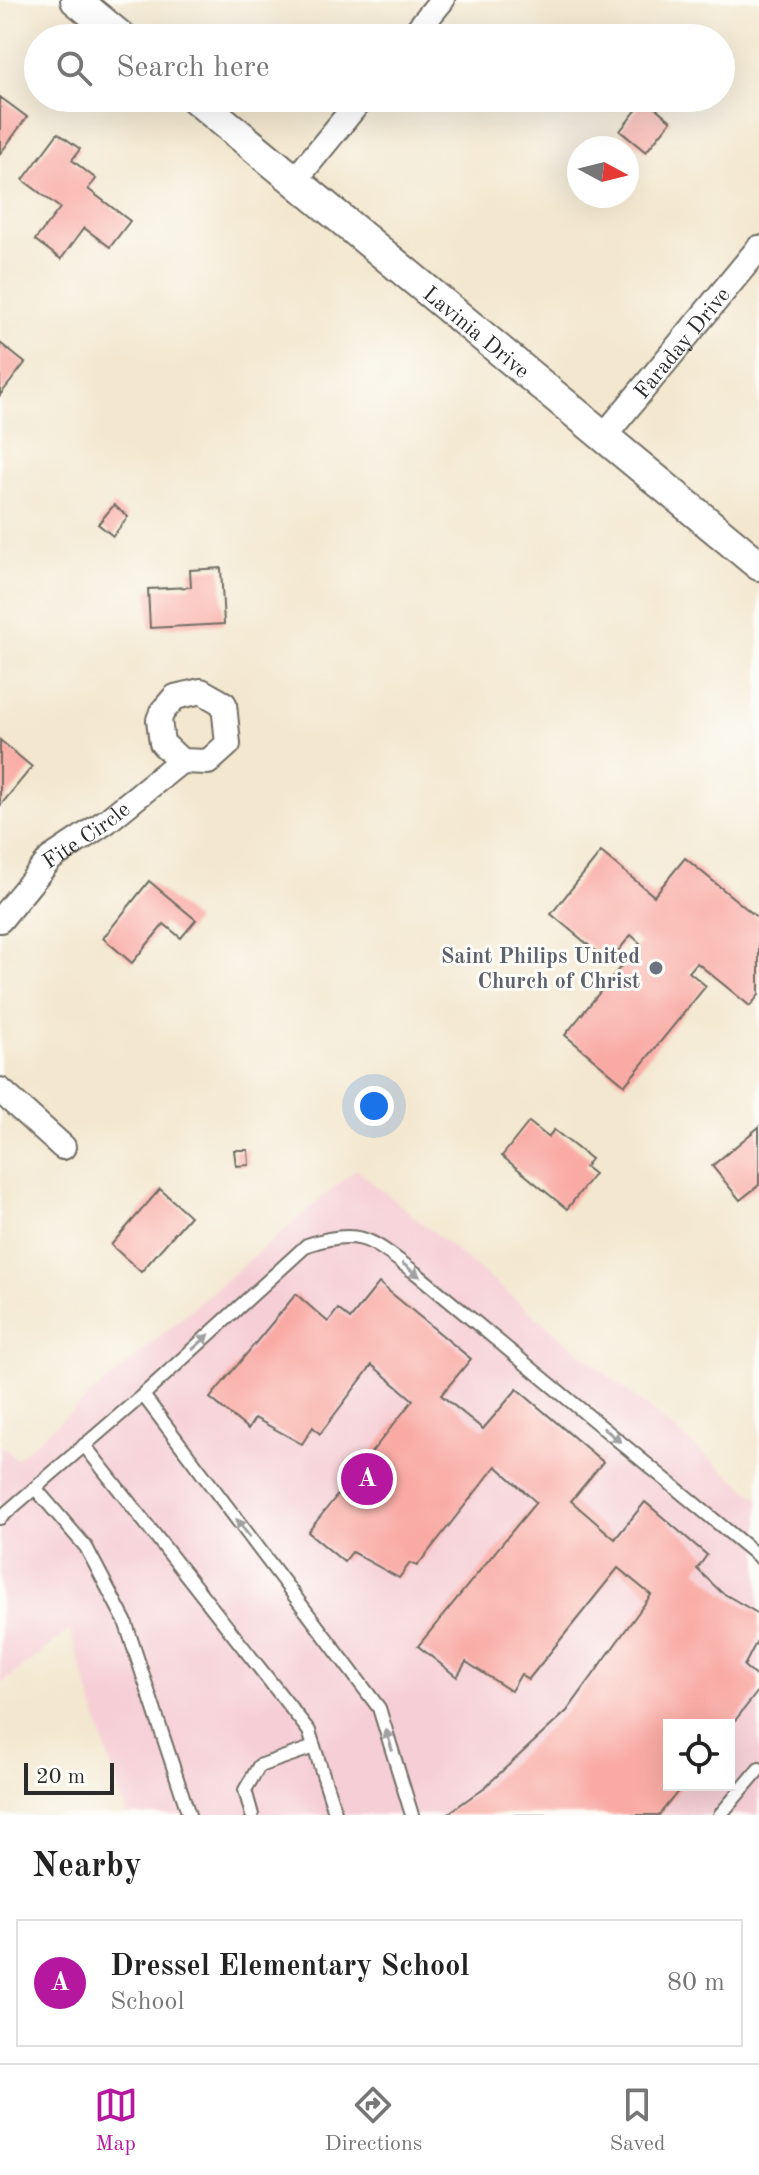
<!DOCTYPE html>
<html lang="en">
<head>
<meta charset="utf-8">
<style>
	:root { --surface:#fff; --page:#f2f2f2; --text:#222; --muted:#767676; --line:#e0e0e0; --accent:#b5179e }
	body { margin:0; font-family:"Old Standard TT",serif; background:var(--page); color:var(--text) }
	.controls { position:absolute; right:24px; bottom:24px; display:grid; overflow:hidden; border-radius:0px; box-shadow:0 8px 32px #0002 }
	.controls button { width:72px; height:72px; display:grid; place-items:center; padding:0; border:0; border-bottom:2px solid var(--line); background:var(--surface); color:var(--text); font:40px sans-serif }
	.compass { position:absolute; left:567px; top:136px; width:72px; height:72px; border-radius:50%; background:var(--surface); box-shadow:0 8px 32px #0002; rotate:97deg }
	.scale { position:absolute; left:24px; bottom:20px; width:90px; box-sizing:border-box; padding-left:8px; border:4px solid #2b2b2b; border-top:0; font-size:22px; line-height:28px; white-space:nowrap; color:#2b2b2b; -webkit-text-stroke:6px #fdfcf7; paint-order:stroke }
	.you { position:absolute; left:374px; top:1106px; width:28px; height:28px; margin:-20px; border:6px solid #fff; border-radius:50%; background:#1a73e8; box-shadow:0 0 0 12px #1a73e833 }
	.badge { display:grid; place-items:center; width:52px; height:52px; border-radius:50%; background:var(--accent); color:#fff; font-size:26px; font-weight:700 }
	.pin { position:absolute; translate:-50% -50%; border:4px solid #fff; box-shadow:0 2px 8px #0006 }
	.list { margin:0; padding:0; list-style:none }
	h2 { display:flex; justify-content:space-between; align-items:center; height:104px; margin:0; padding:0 32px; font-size:34px }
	h2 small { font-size:26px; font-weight:400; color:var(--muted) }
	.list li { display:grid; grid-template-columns:52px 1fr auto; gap:24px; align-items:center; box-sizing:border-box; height:128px; margin:0 16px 16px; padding:0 16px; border:2px solid var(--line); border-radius:0px }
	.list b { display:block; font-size:30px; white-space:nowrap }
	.list p { margin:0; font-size:26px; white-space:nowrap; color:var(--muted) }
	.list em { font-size:26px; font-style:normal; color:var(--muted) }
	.icon { flex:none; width:44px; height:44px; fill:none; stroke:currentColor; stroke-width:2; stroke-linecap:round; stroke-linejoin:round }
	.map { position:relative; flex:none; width:759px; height:1815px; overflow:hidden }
	.search { position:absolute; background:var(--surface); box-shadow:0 8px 32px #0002; left:24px; right:24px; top:24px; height:88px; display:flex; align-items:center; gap:20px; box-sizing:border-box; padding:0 28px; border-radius:44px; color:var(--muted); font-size:30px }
	.sheet { height:248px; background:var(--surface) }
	nav { display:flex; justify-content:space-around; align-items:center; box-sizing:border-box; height:112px; border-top:2px solid var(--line); background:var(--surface); font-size:22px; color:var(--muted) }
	nav a { display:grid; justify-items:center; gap:4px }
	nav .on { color:var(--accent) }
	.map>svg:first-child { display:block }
</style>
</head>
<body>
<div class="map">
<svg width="759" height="1815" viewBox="0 0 759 1815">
	<rect width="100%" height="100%" fill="#fdfcf7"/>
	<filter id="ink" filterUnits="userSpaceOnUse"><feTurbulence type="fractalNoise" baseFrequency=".0125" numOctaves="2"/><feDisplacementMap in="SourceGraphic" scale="16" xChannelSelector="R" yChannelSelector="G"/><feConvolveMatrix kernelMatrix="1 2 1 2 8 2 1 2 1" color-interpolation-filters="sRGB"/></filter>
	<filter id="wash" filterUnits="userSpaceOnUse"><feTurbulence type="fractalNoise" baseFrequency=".006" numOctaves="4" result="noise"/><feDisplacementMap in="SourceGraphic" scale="32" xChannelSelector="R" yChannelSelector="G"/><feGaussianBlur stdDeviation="1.8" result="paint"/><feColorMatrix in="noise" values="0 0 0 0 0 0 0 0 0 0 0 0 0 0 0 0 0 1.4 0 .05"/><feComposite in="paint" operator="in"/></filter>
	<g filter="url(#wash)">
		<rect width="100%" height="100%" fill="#f3e7cf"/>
		<path fill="#f6cfd6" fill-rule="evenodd" d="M356,1169L759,1499V1815H126L70,1630L0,1685V1444L16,1459ZM669,1725H729V1785H669Z"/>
		<g id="blocks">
			<g fill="#f9aaa4">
				<path d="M0,97L27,117L0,154Z"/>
				<path d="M645,99L671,121L646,152L620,131Z"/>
				<path d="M58,133L80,149L72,160L96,179L88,189L130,221L110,247L84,228L61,259L35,240L60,208L23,180Z"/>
				<path d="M0,343L25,363L0,395Z"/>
				<path d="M114,505L128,517L113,536L98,524Z"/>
				<path d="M221,568L224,624L150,628L148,589L191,587L190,570Z"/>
				<path d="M0,740L32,767L0,806Z"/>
				<path d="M601,852L654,896L685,858L759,919V995L750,1006L697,963L689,972L706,986L625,1085L565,1035L640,943L631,935L609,962L551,914Z"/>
				<path d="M149,881L196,920L181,938L164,924L132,963L103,938Z"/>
				<path d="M529,1122L548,1137L554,1130L591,1159L585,1167L594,1174L567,1209L502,1156Z"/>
				<path d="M759,1127V1185L740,1200L712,1166Z"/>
				<path d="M234,1150H248L249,1165L236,1166Z"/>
				<path d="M160,1189L190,1216L141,1272L111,1245Z"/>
				<path d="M379,1283L471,1359L441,1395L483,1429L517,1389L603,1462L571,1501L615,1539L645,1502L707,1555L697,1569L721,1592L759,1614V1637L744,1666L759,1679V1690L729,1728V1725H669V1785H683L659,1815H446L485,1787L567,1711L651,1595L618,1568L528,1680L521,1674L511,1691L466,1662L457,1677L418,1646L536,1502L496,1466L417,1566L410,1563L399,1578L352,1552L344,1562L308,1532L413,1400L372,1365L320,1434L313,1427L302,1444L255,1418L248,1429L210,1398L296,1294L328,1322L338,1309L350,1319Z"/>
			</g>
		</g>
	</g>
	<g filter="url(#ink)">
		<use href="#blocks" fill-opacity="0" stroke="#716d64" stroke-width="2"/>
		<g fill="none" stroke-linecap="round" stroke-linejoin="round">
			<g stroke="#716d64" stroke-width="16">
				<g id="service">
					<path d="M143,1395L379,1708L412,1815"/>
					<path d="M84,1445L309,1731L336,1815"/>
					<path d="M35,1488L86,1547L125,1621L189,1815"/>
					<path d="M0,1518L143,1395L307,1245C363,1226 373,1242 417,1274L759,1557"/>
					<path d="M252,1815L245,1790L259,1766L314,1747"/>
					<path d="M720,1815L759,1769"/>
				</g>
			</g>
			<g stroke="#716d64" stroke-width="28">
				<g id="minor">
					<path d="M411,38L442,0"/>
					<path d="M295,180L362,98"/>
					<path id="s1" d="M605,435L759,248"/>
					<path id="s2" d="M0,920L50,859L107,821L181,761L208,762L228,744L224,704L201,691L175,697L162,712L159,720L162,743L181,761"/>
					<path d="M0,1090L63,1147"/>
				</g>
			</g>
			<g stroke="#716d64" stroke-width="34">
				<g id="tertiary">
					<path d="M76,0L122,38"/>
					<path id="s3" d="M195,98L759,565"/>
				</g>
			</g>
			<use href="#service" stroke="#fff" stroke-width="12"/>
			<use href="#minor" stroke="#fff" stroke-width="24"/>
			<use href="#tertiary" stroke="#fff" stroke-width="30"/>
		</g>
		<defs><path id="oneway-solid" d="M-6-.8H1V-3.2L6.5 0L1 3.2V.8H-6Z" transform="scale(2)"/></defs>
		<g fill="#a0a0a0">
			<use href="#oneway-solid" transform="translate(411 1270) rotate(37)"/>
			<use href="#oneway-solid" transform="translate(201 1342) rotate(-42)"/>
			<use href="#oneway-solid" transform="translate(612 1435) rotate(40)"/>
			<use href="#oneway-solid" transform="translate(243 1528) rotate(-127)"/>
			<use href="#oneway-solid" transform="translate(389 1740) rotate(-107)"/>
		</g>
	</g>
	<circle fill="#6b7280" stroke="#fdfcf7" stroke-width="3" cx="656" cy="968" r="8"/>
	<g text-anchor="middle" stroke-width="6" stroke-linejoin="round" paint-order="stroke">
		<g font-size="22" fill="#2b2b2b" stroke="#fdfcf7">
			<text dy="8" stroke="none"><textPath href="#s3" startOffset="366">Lavinia Drive</textPath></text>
			<text dy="8" stroke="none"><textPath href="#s1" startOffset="120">Faraday Drive</textPath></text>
			<text dy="8" stroke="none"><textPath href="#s2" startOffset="122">Fite Circle</textPath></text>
		</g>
		<g font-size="22" font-weight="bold" fill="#5b616d" stroke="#fdfcf7" text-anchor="end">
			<text x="640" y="963">Saint Philips United<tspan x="640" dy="25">Church of Christ</tspan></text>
		</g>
	</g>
</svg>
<div class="controls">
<button><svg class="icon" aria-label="locate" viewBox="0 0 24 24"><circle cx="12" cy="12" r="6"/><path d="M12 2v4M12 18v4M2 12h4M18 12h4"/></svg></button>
</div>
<svg class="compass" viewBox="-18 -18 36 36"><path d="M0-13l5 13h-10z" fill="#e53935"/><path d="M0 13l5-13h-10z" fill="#767676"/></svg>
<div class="scale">20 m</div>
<div class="you"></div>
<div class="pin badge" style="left:367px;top:1479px">A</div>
<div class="search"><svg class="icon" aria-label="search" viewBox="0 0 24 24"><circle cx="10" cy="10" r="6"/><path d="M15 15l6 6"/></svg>Search here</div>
</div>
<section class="sheet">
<h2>Nearby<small></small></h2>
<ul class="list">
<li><span class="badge">A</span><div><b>Dressel Elementary School</b><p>School</p></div><em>80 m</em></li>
</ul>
</section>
<nav>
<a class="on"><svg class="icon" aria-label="map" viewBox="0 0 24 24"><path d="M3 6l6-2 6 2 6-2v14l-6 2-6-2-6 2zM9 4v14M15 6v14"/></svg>Map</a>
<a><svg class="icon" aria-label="directions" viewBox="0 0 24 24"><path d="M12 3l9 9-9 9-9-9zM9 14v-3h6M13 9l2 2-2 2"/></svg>Directions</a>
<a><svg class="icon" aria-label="saved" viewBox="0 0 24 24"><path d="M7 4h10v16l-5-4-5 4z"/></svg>Saved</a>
</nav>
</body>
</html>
